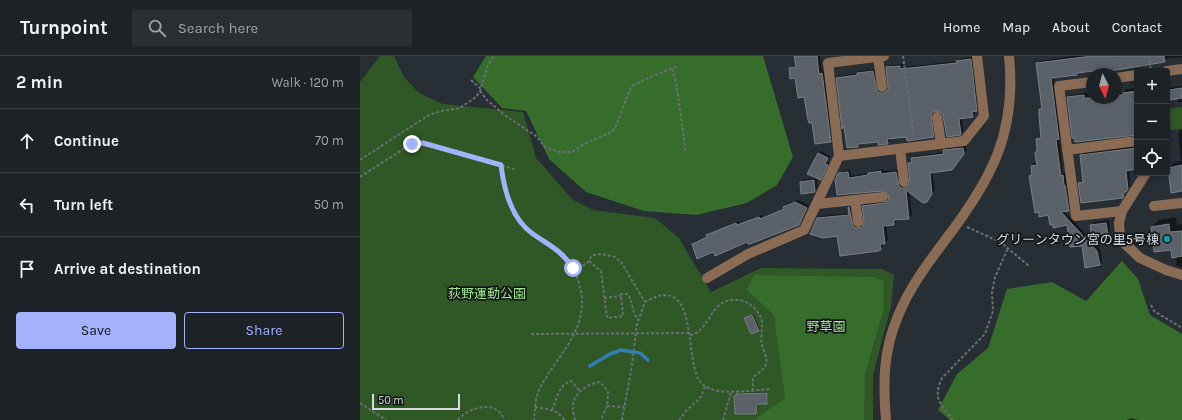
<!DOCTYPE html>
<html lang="en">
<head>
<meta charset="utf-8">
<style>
	:root { --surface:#1d2227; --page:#2a2f33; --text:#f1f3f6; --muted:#a0a4a7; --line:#3b3f44; --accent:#a2b2fd }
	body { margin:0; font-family:Karla,"Noto Sans JP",sans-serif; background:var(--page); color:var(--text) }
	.controls { position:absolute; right:12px; top:12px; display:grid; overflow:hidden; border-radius:4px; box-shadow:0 2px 6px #0003 }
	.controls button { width:36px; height:36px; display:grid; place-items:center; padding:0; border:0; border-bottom:1px solid var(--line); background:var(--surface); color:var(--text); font:20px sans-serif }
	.compass { position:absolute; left:726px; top:12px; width:36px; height:36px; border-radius:50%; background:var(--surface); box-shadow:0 2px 6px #0003; rotate:173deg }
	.scale { position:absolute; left:12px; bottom:10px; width:88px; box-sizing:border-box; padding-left:4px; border:2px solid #d7dbdf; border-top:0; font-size:11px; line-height:14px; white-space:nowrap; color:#d7dbdf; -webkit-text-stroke:3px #131619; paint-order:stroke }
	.stop { position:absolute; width:12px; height:12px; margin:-9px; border:3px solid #a2b2fd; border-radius:50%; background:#fff }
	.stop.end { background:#a2b2fd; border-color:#fff; box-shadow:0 1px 4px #0008 }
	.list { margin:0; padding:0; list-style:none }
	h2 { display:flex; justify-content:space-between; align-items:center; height:52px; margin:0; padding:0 16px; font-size:17px }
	h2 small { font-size:13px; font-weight:400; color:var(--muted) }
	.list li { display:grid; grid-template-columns:26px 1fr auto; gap:12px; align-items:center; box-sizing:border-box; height:64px; padding:0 16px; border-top:1px solid var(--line) }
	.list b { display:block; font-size:15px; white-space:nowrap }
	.list em { font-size:13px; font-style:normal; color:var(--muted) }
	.actions { display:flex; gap:8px; padding:12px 16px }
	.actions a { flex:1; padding:9px 0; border:1px solid var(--accent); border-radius:4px; text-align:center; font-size:14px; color:var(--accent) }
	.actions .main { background:var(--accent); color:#111 }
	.icon { flex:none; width:22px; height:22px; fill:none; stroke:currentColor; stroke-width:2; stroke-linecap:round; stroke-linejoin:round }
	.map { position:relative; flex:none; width:822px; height:364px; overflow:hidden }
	header { display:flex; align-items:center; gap:24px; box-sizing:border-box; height:56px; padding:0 20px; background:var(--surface); border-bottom:1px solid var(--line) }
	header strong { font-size:19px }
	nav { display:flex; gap:22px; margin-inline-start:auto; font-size:14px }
	.search { width:280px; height:36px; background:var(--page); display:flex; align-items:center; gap:10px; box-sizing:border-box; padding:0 14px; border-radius:4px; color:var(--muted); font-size:15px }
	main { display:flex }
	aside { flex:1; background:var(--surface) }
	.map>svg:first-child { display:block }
</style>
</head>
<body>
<header>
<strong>Turnpoint</strong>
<div class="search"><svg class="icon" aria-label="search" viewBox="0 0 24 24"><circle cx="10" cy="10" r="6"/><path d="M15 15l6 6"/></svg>Search here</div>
<nav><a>Home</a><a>Map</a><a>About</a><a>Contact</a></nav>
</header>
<main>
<aside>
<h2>2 min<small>Walk · 120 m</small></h2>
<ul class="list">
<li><svg class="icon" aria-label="ahead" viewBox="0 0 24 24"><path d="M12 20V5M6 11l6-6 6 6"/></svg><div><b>Continue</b></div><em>70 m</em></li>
<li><svg class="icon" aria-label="left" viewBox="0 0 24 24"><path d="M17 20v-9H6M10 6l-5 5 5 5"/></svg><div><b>Turn left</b></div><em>50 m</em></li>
<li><svg class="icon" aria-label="arrive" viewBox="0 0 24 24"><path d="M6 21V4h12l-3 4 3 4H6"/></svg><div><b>Arrive at destination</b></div></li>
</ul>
<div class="actions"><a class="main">Save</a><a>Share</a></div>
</aside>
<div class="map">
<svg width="822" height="364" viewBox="0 0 822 364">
	<rect width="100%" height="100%" fill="#272e34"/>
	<g fill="#2f5826">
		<path d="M20,0H34L44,21L59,37L83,48L163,56L176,102L213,144L233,154L295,162L319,182L351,236L401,212L522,213L534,219L531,250L513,319V364H0V26Z"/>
		<path d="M822,51V73L811,74L809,53Z"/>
	</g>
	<g fill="#366d2a">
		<path d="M126,0H403L433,101L417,129L387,147L336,159L284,155L226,136L189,103L166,55L142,52L113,21Z"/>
		<path d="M762,205L778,223L790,259L822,278V364H779L771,362L766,364H590L578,354L597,318L628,292L647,233L692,226L726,245Z"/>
		<path d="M394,219L514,221L524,225L523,255L505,318L504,364H394L425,342L414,259L387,234Z"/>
	</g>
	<g fill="#0007">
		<path d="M435,0H460L462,15H465L473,83L470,85L452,66L445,40L430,13L433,10H436Z"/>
		<path d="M713,0H822V1L805,3L803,5L719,16L717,18L693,21L702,80L699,82L703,118L705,117L711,152L708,154L704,155L740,193L742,206L739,208L722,189L708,168L689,158L670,120L673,118L672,110L674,107H677L678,93L677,83L682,80L680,54L683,51L677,8L680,5Z"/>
		<path d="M613,1L619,52L615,55V58L612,60L602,61L603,75L600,78L583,56L576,53L573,56L576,77L573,80L547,79L529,82L530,84L527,87L519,85L501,87L498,90L485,69L483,71L477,23L480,20L498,17L500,15L516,13L523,35H527L529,34L527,12L530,9L542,8L543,11L598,5L600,3Z"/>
		<path d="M822,30V46H818V43L815,42L807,43V32Z"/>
		<path d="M777,32V78L715,85L708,42L711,39L726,37L727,38H732V42H756V37H763L766,33Z"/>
		<path d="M822,73V135L812,136L809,112L815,106L821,105L818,77Z"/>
		<path d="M777,89V112L769,113L770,130L762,141L719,127L723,124L721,99L724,96Z"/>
		<path d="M605,90L606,94L592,112L572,116L575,134L567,145L549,135L552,159L549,162L536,163L537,165L534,168L526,169L528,184L523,187V190L519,194L478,179L458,163L460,160L490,157L489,152L492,149L499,170L504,169L505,166L503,150L506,147L527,145L530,144L529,137L523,134L478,138L479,118L482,115L490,114L491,120L509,117L512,115L523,113L524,115L539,114L544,129L549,130L551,128L549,107L555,100L585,96L587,92Z"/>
		<path d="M461,95L470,100L467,106L469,107L463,120L458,98Z"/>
		<path d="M457,122V132L454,135L441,126L444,123Z"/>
		<path d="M438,144L449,149L442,165L439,168L354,195L333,188L335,185L348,180L350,177L379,165L380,168L402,159L403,161L424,152L427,148Z"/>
		<path d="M816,161L817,169L822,168V211L816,209L817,200L792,171L799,164Z"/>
		<path d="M749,164L750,175L746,180L732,169L734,166Z"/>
		<path d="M393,258L400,273L399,274L386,262Z"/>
		<path d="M407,336L408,346L406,347H398V352L396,357H376L375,340L378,337Z"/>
	</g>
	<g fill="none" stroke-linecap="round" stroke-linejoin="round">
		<path stroke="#337cb5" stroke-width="3.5" d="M230,310L250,298L261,294L280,297L288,304"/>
	</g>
	<g fill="#5a6168" stroke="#777e86">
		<path d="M434,0H457L459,18L462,17L463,24L471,86L455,88L452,67H449L448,64L444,41L438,42L435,22L430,23L429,12L436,11Z"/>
		<path d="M732,0H804L805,6L750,15V13L717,17V19L691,22L699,83L696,84L701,120L703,119L704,129H705L709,155L701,156L737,195L740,209L725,212L722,190L710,191L707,169L693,172V169H690L688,159L679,161V156L675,157L669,120L672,119L671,110L677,109L675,98L677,93L676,83L681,82L679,60V53H682L676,7Z"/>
		<path d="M611,3L617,55L612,56L613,61L599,63L601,79L587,81L583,60L582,57L576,55L573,56L571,59L574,81L547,85L546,81L527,83L528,88L518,89V86L498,88V91L487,92L484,70L482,73L476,22L497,19V17L513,15L517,35L520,37H523L528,34V31L526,11L540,10V13L597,7L596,5Z"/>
		<path d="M822,32V42L810,44L809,34Z"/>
		<path d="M777,35V53H775L777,79L715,86L714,82H712L707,41L724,39V42H756V39H763V37Z"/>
		<path d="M603,92L604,98L592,114L570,117L572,138L567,146L563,147L546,134L549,163L534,164V169L523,170L525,188H520L521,194H519V195L480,200L477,180L463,182L450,178L457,162L489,159L488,151H489L493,170L496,172L502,171L504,166L502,150L524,147L529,144L528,138L523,135L477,139L475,124L478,117L488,116L489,122L508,119V117L521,115V118L536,116L539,130L541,132H545L550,128L548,107L552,106L551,102L584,98L583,94Z"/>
		<path d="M777,92V113L766,115L768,133L766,136H764L763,142L721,147L718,127L723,126L720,99Z"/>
		<path d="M458,97L468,102L465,108L468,109L461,124L447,118Z"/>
		<path d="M822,109V135L811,137L808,112Z"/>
		<path d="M454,124L455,136L441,138L440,126Z"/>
		<path d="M435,146L447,152L439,169L390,188H388L387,186L355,200L353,196L337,203L332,188L347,181L346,179L376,167L377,169L399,161L400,163L424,153L423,151Z"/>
		<path d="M746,167L748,179H746L747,181L732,183L730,169Z"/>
		<path d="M809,168L810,176L822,175V200L812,202L811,194L794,196L791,171Z"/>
		<path d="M392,259L399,275L391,278L384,262Z"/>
		<path d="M407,337V348H397L396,358H375L374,340H376V338Z"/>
	</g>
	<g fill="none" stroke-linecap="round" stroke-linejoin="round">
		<g stroke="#696f74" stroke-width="2" stroke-dasharray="3 2" stroke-linecap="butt">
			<path d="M543,0L554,80"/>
			<path d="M789,0L791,15"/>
			<path d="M312,13L316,26L326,97"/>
			<path d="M111,24L121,33"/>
			<path d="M120,35L127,44L147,61L176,80L185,91L199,96H212L224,88L252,76L256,70L267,41L272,30L288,22L318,10"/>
			<path d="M0,104L69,59L81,55L100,52L116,41L120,35L128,9L134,0"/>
			<path d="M141,109C144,131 149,157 167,173C175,181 186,185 195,192C211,204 221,224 222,244C223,273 203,296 188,318C185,324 180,330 178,337C175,345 175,355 174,364"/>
			<path d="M0,121L51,88L58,87L154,113"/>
			<path d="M607,171L640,186L669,210"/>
			<path d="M229,205L241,215L247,262L263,260L261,238H268C273,246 272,257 278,263"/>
			<path d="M215,216L229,205L231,201L233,199L241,198L255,201L261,206L285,246"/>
			<path d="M244,242L261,240"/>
			<path d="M791,249L794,255L822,272"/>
			<path d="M171,278L329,277"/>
			<path d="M330,279C352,275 348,241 379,244C389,245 401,256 402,266C403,273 400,280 402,288C403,294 408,302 406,308C405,313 397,318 393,321V334"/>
			<path d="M0,347L26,364"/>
			<path d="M247,350L264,351"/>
			<path d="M175,351C186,353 198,353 204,364"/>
			<path d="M192,354C197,343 198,329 211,325L220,335"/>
			<path d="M98,364C108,351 138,343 144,364"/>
			<path d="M215,364C214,359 212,353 213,348C215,336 228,328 239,326L243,329L248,336L247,350L241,364"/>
			<path d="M262,364L271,315L277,268L285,246C342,213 322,309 342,328C356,341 393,334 411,333"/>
			<path d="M319,364L326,355L341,341L345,330"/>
			<path d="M363,364L371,336"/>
			<path d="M593,364C581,348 572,343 582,322L625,278L633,255L632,237L635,221L648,192"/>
		</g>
		<g stroke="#8a6c55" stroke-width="10">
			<path d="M518,1L522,31"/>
			<path d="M807,15L822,13"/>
			<path d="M756,22L777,19"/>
			<path d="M732,26L699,30L716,160L762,155"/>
			<path d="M577,61L581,87"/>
			<path d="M540,93L544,126"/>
			<path d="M707,94L777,85"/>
			<path d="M479,100L604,85L624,60L617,0"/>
			<path d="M786,117L762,155L759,167L760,181L763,186L780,202L806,214L822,219"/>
			<path d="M495,144L523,141"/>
			<path d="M457,148L495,144L498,166"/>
			<path d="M794,150L822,147"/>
			<path d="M347,222L388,198L444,174L479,100L468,7L524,0"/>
			<path d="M526,364C523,327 523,295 538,260C549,232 568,207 586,183C631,124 657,77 649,0"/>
		</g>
	</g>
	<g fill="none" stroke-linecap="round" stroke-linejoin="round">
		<path stroke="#a2b2fd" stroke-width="5" d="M52,88L63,87L141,109C144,134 151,163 173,178C190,190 201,194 213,212"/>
	</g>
	<circle fill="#0f9aa8" stroke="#131619" stroke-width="1.5" cx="807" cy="183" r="4"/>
	<g text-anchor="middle" stroke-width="3.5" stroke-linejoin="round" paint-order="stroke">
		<g font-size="13" fill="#d7dbdf" stroke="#131619" text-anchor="end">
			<text x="799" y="188">グリーンタウン宮の里5号棟</text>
		</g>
		<g font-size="13" fill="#9be78b" stroke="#131619">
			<text x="127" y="242">荻野運動公園</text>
			<text x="466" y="275">野草園</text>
		</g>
	</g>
</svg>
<div class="controls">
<button>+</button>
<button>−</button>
<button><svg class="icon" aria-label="locate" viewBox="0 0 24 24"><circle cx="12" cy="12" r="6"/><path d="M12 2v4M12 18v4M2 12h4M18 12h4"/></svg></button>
</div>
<svg class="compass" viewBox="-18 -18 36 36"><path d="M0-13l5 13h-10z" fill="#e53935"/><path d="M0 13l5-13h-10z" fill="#a0a4a7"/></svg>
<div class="scale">50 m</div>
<div class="stop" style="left:213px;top:212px"></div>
<div class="stop end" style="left:52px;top:88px"></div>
</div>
</main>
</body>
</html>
